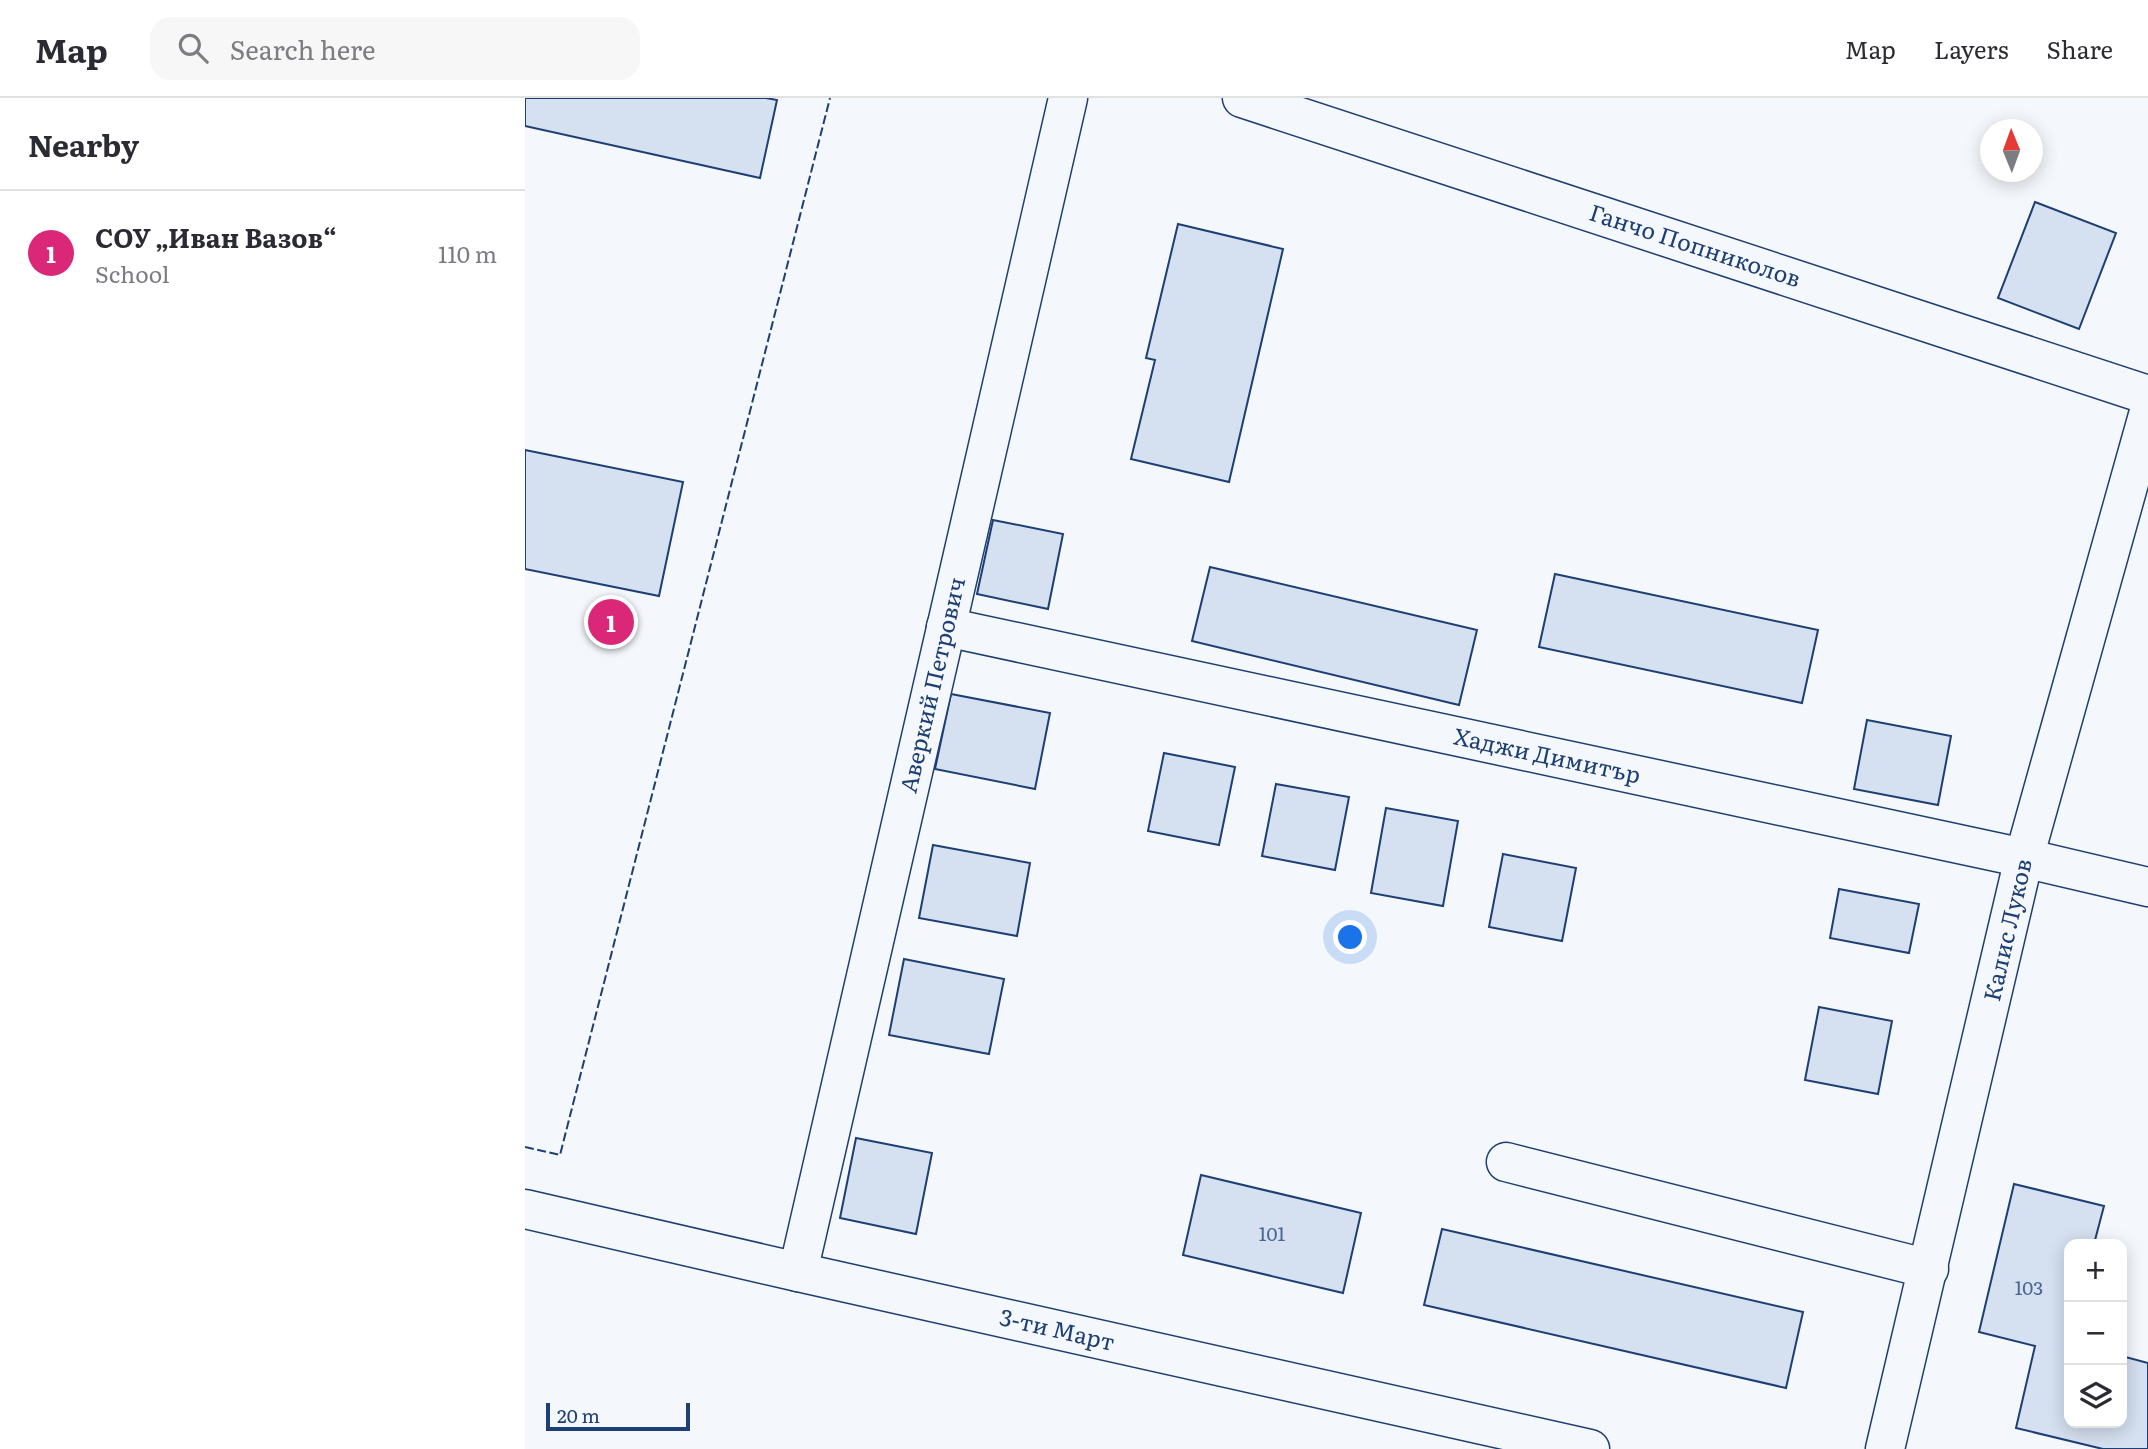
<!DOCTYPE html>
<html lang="en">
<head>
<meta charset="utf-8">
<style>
	:root { --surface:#fff; --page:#f7f7f7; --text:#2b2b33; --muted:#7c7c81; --line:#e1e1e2; --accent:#db2777 }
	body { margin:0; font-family:Literata,serif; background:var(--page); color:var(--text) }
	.controls { position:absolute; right:21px; bottom:21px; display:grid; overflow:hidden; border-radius:14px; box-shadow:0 4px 18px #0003 }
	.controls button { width:63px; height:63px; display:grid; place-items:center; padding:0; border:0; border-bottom:2px solid var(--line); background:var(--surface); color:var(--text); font:35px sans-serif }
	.compass { position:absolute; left:1455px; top:21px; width:63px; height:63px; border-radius:50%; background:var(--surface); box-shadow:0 4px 18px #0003; rotate:359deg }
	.scale { position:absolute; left:21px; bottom:18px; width:144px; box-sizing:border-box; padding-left:7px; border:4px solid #1d3f73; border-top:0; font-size:19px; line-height:24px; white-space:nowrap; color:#1d3f73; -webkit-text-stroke:5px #f4f7fb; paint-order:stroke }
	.you { position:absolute; left:826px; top:840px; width:24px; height:24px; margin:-18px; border:5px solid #fff; border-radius:50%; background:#1a73e8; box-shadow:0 0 0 10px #1a73e833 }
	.badge { display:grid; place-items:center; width:46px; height:46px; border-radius:50%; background:var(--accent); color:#fff; font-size:23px; font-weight:700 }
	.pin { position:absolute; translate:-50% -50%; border:4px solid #fff; box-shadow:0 2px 7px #0006 }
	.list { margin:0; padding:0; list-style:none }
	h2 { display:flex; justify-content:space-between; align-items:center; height:91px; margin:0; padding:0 28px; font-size:30px }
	h2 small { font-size:23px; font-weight:400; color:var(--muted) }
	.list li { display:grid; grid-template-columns:46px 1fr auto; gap:21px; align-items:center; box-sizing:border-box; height:126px; padding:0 28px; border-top:2px solid var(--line) }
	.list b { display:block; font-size:26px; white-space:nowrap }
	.list p { margin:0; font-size:23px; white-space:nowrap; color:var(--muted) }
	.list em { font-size:23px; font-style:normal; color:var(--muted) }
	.icon { flex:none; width:38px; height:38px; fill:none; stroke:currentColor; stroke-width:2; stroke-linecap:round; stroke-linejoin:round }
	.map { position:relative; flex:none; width:1623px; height:1351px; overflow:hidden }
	header { display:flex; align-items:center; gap:42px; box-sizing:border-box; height:98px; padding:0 35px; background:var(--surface); border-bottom:2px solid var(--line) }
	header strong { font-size:33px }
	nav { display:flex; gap:38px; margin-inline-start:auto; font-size:24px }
	.search { width:490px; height:63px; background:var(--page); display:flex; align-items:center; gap:18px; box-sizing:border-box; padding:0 24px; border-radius:21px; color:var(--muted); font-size:26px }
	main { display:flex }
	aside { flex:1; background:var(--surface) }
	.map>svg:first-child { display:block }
</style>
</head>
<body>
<header>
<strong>Map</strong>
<div class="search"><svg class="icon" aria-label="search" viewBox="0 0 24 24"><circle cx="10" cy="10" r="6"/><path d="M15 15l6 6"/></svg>Search here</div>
<nav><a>Map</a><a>Layers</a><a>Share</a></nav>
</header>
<main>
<aside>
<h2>Nearby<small></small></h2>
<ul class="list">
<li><span class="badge">1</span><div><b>СОУ „Иван Вазов“</b><p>School</p></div><em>110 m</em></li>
</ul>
</aside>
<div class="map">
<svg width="1623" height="1351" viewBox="0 0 1623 1351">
	<rect width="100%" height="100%" fill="#f4f7fb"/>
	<g fill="#d5e0f0" stroke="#1d3f73" stroke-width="2">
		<path d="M0,0H241L252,2L235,80L0,28Z"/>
		<path d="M1510,104L1591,135L1554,231L1473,200Z"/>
		<path d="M653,126L758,151L704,384L606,361L630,262L621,260Z"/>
		<path d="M0,352L158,384L134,498L0,471Z"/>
		<path d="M468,422L538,436L523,511L452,496Z"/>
		<path d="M685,469L952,532L934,607L667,543Z"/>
		<path d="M1030,476L1293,532L1277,605L1014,549Z"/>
		<path d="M426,596L525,615L510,691L410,671Z"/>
		<path d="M1342,622L1426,638L1413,707L1329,691Z"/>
		<path d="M639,655L710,669L694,747L623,733Z"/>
		<path d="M751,686L824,699L810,772L737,758Z"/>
		<path d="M861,710L933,723L918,808L846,795Z"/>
		<path d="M408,747L505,765L492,838L394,820Z"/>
		<path d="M978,756L1051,770L1037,843L964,829Z"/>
		<path d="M1314,791L1394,806L1384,855L1305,840Z"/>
		<path d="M379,861L479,881L464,956L364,937Z"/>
		<path d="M1294,909L1367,923L1353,996L1280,982Z"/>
		<path d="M331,1040L407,1055L391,1136L315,1120Z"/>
		<path d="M676,1077L836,1115L818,1195L658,1157Z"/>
		<path d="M1489,1086L1579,1108L1569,1146H1544V1325H1597V1258L1623,1265V1351H1578L1491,1330L1510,1248L1454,1234Z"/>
		<path d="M917,1131L1278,1214L1261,1290L899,1207Z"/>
	</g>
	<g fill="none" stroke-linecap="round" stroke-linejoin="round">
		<g stroke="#1d3f73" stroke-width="41">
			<g id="minor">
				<path d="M717,0L1623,297"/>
				<path d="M421,529L1499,760L1623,789"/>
				<path d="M981,1064L1404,1171"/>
				<path d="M0,1111L273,1174L1065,1351"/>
				<path d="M273,1174L543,0"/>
				<path d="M1360,1351L1499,760L1623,317"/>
			</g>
		</g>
		<use href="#minor" stroke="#f4f7fb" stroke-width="38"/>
		<path stroke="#1d3f73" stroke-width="2" stroke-dasharray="9 3.5" stroke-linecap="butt" d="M0,1049L35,1057L305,0"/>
	</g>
	<g text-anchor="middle" stroke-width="5" stroke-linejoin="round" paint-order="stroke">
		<g font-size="19" fill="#4b6792">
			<text x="747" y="1143">101</text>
			<text x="1504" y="1197">103</text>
		</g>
		<g font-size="23" fill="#1d3f73" stroke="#f4f7fb">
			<text transform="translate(1170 148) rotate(18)" y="8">Ганчо Попниколов</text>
			<text transform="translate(408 587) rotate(-77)" y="8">Аверкий Петрович</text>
			<text transform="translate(1022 658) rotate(12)" y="8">Хаджи Димитър</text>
			<text transform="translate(1483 832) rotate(-77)" y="8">Калис Луков</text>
			<text transform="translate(532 1232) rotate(13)" y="8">3-ти Март</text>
		</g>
	</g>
</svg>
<div class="controls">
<button>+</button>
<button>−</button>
<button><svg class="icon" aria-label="layers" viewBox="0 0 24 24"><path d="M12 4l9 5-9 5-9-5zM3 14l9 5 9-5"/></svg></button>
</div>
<svg class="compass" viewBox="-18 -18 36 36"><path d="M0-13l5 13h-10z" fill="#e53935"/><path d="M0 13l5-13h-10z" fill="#7c7c81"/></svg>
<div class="scale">20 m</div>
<div class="you"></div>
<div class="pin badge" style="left:86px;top:524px">1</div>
</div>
</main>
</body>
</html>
